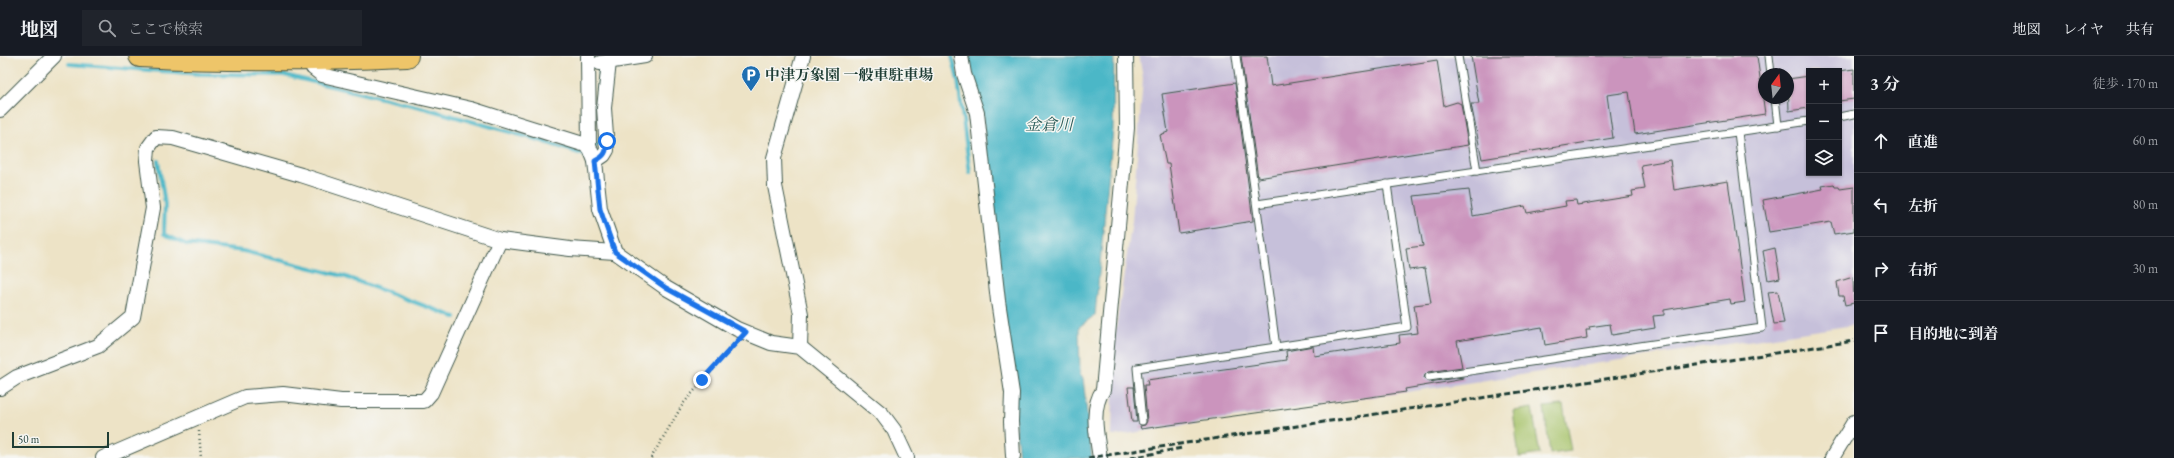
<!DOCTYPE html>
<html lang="ja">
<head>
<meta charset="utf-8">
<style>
	:root { --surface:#171b24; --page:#20242c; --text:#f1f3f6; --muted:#9ea1a6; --line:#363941 }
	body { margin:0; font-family:"EB Garamond","Noto Serif JP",serif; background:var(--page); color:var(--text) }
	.controls { position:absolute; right:12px; top:12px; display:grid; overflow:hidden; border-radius:0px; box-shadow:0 1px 3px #0004 }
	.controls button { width:36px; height:36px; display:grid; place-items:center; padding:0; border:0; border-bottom:1px solid var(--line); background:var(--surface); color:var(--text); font:20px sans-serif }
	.compass { position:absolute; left:1758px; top:12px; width:36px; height:36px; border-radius:50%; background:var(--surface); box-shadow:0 1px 3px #0004; rotate:15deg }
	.scale { position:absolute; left:12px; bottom:10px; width:97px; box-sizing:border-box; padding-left:4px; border:2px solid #1f3d34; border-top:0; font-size:11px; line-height:14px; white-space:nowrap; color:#1f3d34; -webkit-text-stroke:3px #f6f6f2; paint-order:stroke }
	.stop { position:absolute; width:12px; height:12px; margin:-9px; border:3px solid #1a73e8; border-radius:50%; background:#fff }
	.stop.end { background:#1a73e8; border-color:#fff; box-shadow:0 1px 4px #0008 }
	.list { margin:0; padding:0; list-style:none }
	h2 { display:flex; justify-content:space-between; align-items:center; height:52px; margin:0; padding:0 16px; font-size:17px }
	h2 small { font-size:13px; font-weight:400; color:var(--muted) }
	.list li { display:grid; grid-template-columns:26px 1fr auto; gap:12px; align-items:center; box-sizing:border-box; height:64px; padding:0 16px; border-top:1px solid var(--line) }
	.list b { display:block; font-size:15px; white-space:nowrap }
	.list em { font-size:13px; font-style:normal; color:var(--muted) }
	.icon { flex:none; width:22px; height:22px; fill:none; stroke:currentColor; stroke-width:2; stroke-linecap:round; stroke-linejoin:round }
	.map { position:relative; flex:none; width:1854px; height:402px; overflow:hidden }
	header { display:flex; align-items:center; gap:24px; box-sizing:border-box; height:56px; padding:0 20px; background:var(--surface); border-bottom:1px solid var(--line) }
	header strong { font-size:19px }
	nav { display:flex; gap:22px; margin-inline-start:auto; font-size:14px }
	.search { width:280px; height:36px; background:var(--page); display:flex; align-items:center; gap:10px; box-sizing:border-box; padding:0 14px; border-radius:0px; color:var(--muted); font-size:15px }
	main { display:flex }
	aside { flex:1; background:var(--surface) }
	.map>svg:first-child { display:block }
</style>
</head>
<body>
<header>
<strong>地図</strong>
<div class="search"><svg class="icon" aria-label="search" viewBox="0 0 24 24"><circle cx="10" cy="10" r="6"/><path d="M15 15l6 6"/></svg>ここで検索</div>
<nav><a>地図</a><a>レイヤ</a><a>共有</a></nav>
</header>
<main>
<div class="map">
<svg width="1854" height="402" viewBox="0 0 1854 402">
	<rect width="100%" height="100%" fill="#f6f6f2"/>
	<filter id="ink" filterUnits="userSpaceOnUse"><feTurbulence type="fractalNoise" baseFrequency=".025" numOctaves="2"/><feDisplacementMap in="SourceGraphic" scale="8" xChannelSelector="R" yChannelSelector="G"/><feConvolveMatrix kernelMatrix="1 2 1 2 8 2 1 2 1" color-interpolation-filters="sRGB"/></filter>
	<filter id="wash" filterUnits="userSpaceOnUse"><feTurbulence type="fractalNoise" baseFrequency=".012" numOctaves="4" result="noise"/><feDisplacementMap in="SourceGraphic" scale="16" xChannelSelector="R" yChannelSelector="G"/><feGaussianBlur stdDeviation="0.9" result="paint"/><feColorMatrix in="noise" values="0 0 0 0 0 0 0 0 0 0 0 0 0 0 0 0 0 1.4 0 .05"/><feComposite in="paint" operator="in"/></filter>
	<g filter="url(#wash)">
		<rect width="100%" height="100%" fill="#ede3c6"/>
		<path fill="#c6c0da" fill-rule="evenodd" d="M1139,0H1854V269L1112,380L1114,285L1132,165L1143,22ZM1809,15H1839V117H1809ZM1764,18H1788V42H1764Z"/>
		<g fill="#a7c36a" stroke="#63804f">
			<path d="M1563,349L1571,395L1550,398L1544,351Z"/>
			<path d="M1532,352L1540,398L1519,401L1513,355Z"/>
		</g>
		<path fill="#4bb7c7" stroke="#357a7e" d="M968,0H1114L1113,74L1095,259L1079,271L1080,319L1083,322L1092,402H1019L981,49Z"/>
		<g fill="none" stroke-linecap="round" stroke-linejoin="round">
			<g stroke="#4bb7c7" stroke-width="4">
				<path d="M952,0L958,24L970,117"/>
				<path d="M69,8L200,18L284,19L424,52L542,85L585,99L600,86V82"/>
				<path d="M599,39L600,10"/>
				<path d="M158,105L165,148L164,178L186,188L243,195L343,220L455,261"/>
			</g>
		</g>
		<g id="blocks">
			<g fill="#cb94bd">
				<path d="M1241,0H1267L1271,30L1437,4L1444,50L1457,46L1461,48L1468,89L1258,122Z"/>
				<path d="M1471,0H1757L1765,58L1635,78L1629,36L1607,39L1613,82L1482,103L1471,48H1479Z"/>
				<path d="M1854,13V43L1839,45V15Z"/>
				<path d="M1809,20V52L1789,55L1788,23Z"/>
				<path d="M1235,27L1253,165L1179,177L1169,108H1166L1160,79L1168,76L1162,38Z"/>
				<path d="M1670,104L1674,134L1728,125L1745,246L1731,248L1730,243L1664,254V259L1653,260L1655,272L1612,279L1610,268L1589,271L1590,274H1586L1587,282L1545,289L1542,271L1457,285L1462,311L1428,316L1425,319L1424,322L1429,326L1463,321L1464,323L1405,333L1406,336L1141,373L1140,370L1145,369L1147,365L1144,329H1148L1147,324L1287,304L1286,295L1313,290L1314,300L1400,287L1399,279L1418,277L1414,249L1431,247L1425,212L1409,214L1406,192L1423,190L1414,140L1469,134L1473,160L1525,150L1527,157L1566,150L1565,145L1576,144L1577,149L1633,140L1632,135L1645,133L1641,109Z"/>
				<path d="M1834,128L1835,131H1839L1840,133L1854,131V175L1834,178L1831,166L1769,176L1763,144L1823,133L1822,130Z"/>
				<path d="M1775,192L1780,222L1768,224L1763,195Z"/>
				<path d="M1853,221L1854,247L1845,249L1843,240H1839L1837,226Z"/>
				<path d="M1778,235L1784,267L1774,268L1768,236Z"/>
				<path d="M1128,331H1134L1137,366H1132Z"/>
			</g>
		</g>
	</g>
	<g filter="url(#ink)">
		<use href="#blocks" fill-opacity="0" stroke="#3e564a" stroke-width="1"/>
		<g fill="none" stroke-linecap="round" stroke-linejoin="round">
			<g stroke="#3e564a" stroke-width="9">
				<g id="lane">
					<path d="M1236,0L1276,291L1407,271L1387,128"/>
					<path d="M1458,0L1477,115"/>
					<path d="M1769,0L1771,18"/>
					<path d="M1775,42L1778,70"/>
					<path d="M1839,61L1854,58"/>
					<path d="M1257,148L1809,65"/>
					<path d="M1429,321L1762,272L1738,76"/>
					<path d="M1142,365L1137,312L1276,291"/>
				</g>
			</g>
			<g stroke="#3e564a" stroke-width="16">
				<g id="street">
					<path d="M314,0L313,12L322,19L471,53L589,90"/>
					<path d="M588,0L589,90L595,105L600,153L615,196L666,232L737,273L771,287L800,291L882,358L894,374L907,402"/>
					<path d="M961,0L964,18L977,57L998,245L1012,337L1011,366L1013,400"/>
					<path d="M600,7L645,0"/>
					<path d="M0,54L54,0"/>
					<path d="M595,105L604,99L607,94L604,52L609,6"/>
					<path d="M800,291L801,258L775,130L774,102L803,0"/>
					<path d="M0,332L17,321L98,290L133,261L153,152L147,105L148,92L156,81L173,82L301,119L500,184L570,193L615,196"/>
					<path d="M103,402L245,341L283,338L341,345H424L431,337L500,184"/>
					<path d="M1100,402C1097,380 1090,353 1103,334L1127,72L1126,0"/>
					<path d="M1832,402L1854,366"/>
				</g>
			</g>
			<g stroke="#3e564a" stroke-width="24">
				<path id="primary" d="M140,0C229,5 318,4 407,0"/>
			</g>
			<g stroke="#3e564a" stroke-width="2.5" stroke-dasharray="1 3" stroke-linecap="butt">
				<path d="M199,375L201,402"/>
				<path d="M651,402L683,348L735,287"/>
			</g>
			<use href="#lane" stroke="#fff" stroke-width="7"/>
			<use href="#street" stroke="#fff" stroke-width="14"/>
			<use href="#primary" stroke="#eec569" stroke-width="22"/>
			<g stroke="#1f3d34" stroke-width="3" stroke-dasharray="6 3" stroke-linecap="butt">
				<path d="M1088,402L1854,285"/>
				<path d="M1131,402L1182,392"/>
			</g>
		</g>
	</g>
	<g fill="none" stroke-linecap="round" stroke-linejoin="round" filter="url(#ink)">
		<path stroke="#1a73e8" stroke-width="5" d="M607,85C607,96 605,100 595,105L600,153L615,196L666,232L746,276L702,324"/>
	</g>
	<defs>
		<g id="parking-pin" transform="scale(1)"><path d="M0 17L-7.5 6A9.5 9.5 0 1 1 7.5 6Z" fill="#1f6fb2" stroke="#f6f6f2"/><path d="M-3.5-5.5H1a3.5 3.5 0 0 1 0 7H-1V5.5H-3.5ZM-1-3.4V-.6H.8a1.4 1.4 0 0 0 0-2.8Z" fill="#fff"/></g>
	</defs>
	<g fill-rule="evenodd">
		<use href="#parking-pin" x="751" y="19"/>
	</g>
	<g text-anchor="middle" stroke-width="3" stroke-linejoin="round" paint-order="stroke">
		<g font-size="15" font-weight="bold" fill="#1f3d34" stroke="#f6f6f2" text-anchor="start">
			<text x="765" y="24">中津万象園 一般車駐車場</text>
		</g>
		<g font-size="16" font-style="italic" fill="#2a5c59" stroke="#f6f6f2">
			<text x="1049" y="74">金倉川</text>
		</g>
	</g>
</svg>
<div class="controls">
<button>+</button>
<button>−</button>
<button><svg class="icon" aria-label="layers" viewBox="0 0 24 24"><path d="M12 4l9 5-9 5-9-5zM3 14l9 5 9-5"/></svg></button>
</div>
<svg class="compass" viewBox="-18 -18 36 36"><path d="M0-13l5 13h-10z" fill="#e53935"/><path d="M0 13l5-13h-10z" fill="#9ea1a6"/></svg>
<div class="scale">50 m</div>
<div class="stop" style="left:607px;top:85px"></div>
<div class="stop end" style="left:702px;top:324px"></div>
</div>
<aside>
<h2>3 分<small>徒歩 · 170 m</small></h2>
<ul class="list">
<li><svg class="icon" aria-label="ahead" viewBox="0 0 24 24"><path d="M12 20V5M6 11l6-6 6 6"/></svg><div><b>直進</b></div><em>60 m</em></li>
<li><svg class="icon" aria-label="left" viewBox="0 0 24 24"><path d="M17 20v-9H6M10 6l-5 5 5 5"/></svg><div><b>左折</b></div><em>80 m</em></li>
<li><svg class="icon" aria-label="right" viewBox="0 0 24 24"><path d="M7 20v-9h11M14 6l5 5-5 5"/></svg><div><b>右折</b></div><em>30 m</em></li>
<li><svg class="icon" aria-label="arrive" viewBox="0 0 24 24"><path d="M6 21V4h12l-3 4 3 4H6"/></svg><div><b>目的地に到着</b></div></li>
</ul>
</aside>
</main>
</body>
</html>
